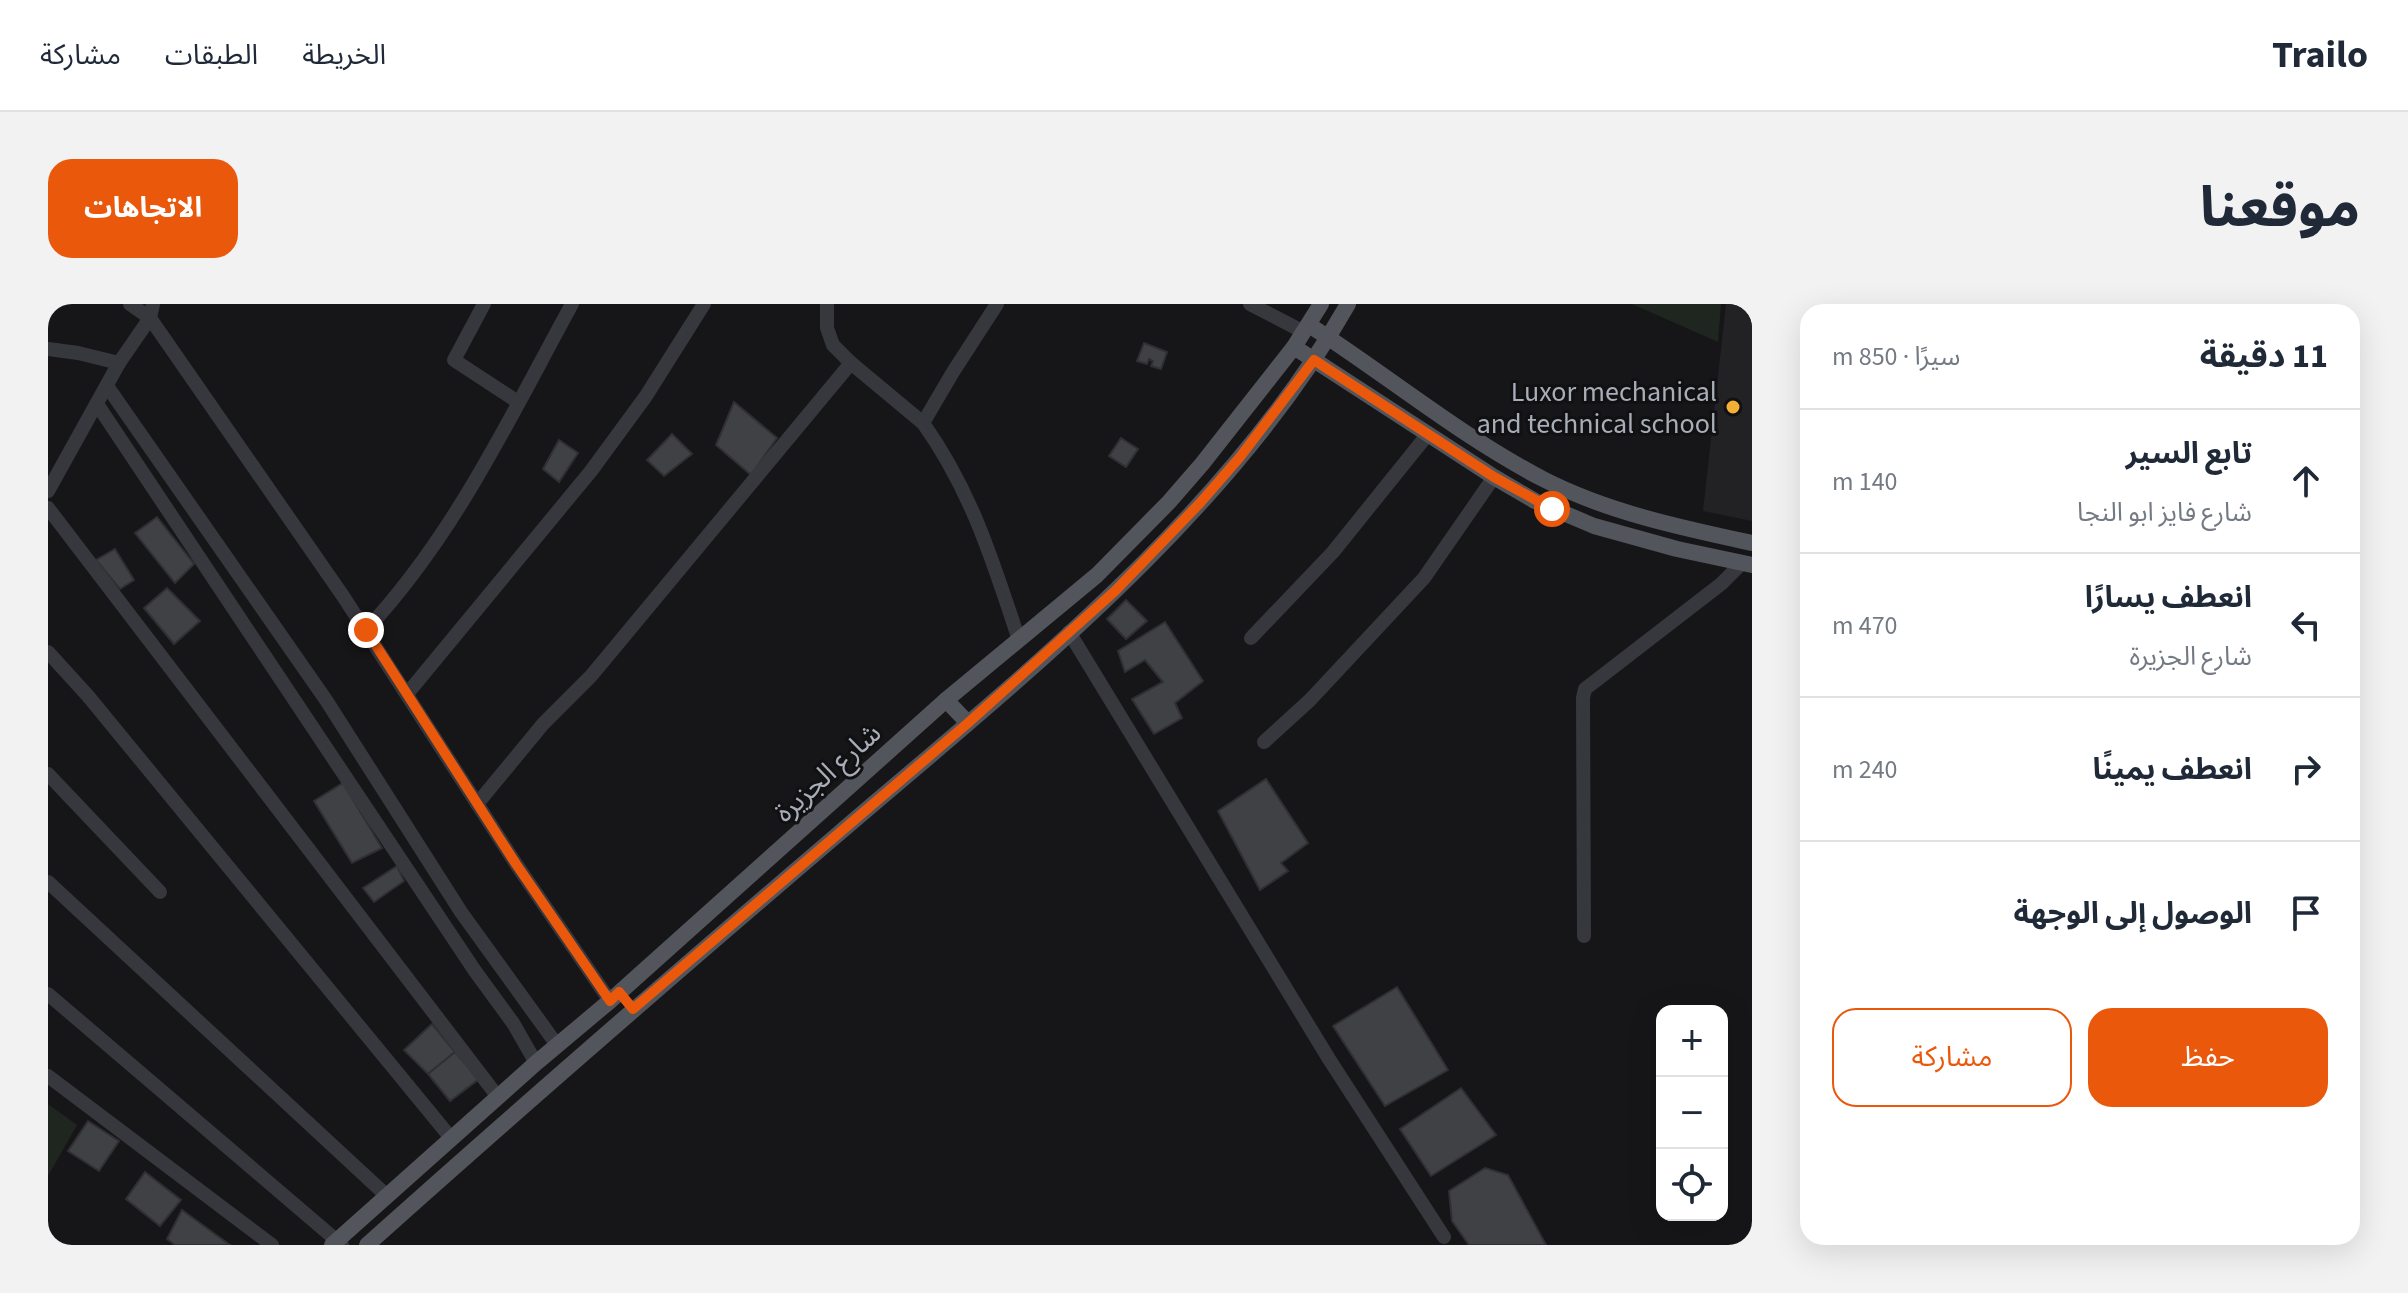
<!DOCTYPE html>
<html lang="ar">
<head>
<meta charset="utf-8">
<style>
	:root { --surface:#fff; --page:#f2f2f3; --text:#1f2937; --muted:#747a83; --line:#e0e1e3; --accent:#ea580c }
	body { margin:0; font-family:"Source Sans 3","Noto Sans Arabic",sans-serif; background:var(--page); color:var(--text); direction:rtl }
	.controls { position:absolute; right:24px; bottom:24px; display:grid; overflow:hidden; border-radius:16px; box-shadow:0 8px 32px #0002 }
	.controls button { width:72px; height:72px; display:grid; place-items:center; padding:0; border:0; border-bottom:2px solid var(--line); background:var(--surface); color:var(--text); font:40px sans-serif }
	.stop { position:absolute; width:24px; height:24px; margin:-18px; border:6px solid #ea580c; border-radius:50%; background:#fff }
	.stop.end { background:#ea580c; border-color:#fff; box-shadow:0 2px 8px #0008 }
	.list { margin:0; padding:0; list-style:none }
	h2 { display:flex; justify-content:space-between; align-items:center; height:104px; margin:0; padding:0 32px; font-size:34px }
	h2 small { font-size:26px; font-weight:400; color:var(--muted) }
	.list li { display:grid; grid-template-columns:52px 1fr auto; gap:24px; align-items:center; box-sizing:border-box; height:144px; padding:0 32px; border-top:2px solid var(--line) }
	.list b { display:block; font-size:30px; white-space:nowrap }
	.list p { margin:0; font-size:26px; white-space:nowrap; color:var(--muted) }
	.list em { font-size:26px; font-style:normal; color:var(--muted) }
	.actions { display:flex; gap:16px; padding:24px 32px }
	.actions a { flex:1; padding:18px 0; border:2px solid var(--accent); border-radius:24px; text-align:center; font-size:28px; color:var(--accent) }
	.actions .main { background:var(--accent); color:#fff }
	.icon { flex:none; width:44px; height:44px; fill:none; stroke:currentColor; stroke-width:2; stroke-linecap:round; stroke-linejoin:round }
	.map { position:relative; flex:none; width:1704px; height:941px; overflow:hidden; direction:ltr; border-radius:24px }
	header { display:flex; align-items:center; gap:48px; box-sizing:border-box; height:112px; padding:0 40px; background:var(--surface); border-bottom:2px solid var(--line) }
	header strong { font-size:38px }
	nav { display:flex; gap:44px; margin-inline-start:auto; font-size:28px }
	.intro { display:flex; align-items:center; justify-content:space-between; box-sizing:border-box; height:192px; padding:0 48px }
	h1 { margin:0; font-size:56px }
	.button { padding:20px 36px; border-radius:24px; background:var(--accent); color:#fff; font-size:28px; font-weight:700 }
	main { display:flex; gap:48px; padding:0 48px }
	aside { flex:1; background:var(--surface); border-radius:24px; box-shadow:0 8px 32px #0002 }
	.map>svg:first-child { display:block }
</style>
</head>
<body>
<header>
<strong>Trailo</strong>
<nav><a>الخريطة</a><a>الطبقات</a><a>مشاركة</a></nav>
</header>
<div class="intro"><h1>موقعنا</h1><a class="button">الاتجاهات</a></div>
<main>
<aside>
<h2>11 دقيقة<small>سيرًا · 850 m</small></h2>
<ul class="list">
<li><svg class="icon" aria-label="ahead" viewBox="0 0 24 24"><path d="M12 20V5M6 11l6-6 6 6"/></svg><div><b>تابع السير</b><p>شارع فايز ابو النجا</p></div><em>140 m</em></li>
<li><svg class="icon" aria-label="left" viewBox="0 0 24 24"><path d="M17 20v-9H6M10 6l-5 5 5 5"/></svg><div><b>انعطف يسارًا</b><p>شارع الجزيرة</p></div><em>470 m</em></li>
<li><svg class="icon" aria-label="right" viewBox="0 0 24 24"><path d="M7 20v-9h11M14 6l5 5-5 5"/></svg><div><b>انعطف يمينًا</b></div><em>240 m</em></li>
<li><svg class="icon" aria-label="arrive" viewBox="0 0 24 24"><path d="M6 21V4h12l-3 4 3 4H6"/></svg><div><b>الوصول إلى الوجهة</b></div></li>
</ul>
<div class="actions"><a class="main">حفظ</a><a>مشاركة</a></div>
</aside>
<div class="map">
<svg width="1704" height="941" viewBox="0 0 1704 941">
	<rect width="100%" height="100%" fill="#161618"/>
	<path fill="#222225" d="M1678,0H1704V217L1655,207Z"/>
	<g fill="#1e261f">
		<path d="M1584,0H1673L1670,38Z"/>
		<path d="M0,800L29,821L0,872Z"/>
	</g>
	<g fill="#404145" stroke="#303034" stroke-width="2">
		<path d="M1096,39L1119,48L1113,65L1103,62L1105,57L1101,55L1099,60L1089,57Z"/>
		<path d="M686,98L729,134L703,171L668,141Z"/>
		<path d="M624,130L644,150L616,172L599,156Z"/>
		<path d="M1073,134L1090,145L1078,163L1061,152Z"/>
		<path d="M511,136L530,149L511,178L495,165Z"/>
		<path d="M109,213L146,260L127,279L87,229Z"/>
		<path d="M67,245L86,276L72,285L48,256Z"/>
		<path d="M119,284L152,317L126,340L96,304Z"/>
		<path d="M1078,296L1099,317L1078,335L1059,315Z"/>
		<path d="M1117,318L1155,377L1127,399L1134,414L1106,430L1084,395L1115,378L1097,356L1077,368L1070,347Z"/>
		<path d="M1218,475L1260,539L1233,559L1240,567L1212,586L1170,507Z"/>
		<path d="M295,479L334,544L304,559L266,497Z"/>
		<path d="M349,562L356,577L326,598L315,584Z"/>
		<path d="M1349,683L1400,766L1337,802L1285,722Z"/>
		<path d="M384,720L407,748L380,770L356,746Z"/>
		<path d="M407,748L431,775L402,797L380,770Z"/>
		<path d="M1413,784L1448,831L1383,872L1352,825Z"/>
		<path d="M40,817L71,837L51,867L20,847Z"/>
		<path d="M1437,864L1460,871L1498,941H1421L1404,917L1401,887Z"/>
		<path d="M97,868L133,896L112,922L78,895Z"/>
		<path d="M134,906L182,941H127L119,935Z"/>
	</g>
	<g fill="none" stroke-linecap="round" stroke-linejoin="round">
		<g stroke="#37383d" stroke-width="14">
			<path d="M82,0L102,14L295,292L468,560L562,697"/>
			<path d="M436,0L406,56L470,98"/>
			<path d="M779,0V24L785,41L803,59L875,119"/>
			<path d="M949,0L905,68L875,119C924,188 945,258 971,336"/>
			<path d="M1202,0L1256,28"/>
			<path d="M0,45L30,49L71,59"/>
			<path d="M59,82L278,396L413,608L509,741"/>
			<path d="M49,100L427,667L465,719L488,759"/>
			<path d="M0,187L71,59L102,14L105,0"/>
			<path d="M0,204L450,793"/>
			<path d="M318,326C407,231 462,113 524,0"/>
			<path d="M1021,328L1281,755L1396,933"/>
			<path d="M1203,334L1285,248L1380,130"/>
			<path d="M0,348L40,392L403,834"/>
			<path d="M359,390L543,167L598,92L656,0"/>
			<path d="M1216,438L1262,396L1376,274L1446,173"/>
			<path d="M0,470L112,588"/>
			<path d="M429,500L495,420L543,372L803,59"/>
			<path d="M0,578L339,892"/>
			<path d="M1536,632L1535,394L1537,385L1673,280L1694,259"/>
			<path d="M0,690L294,941"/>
			<path d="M0,772L224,941"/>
		</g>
		<g stroke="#53555c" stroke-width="16">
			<path d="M1261,21C1339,71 1412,132 1495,175C1559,208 1634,224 1704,239"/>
			<path d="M1246,43L1446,173L1487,197L1546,222L1629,245L1704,261"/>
			<path d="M898,396L920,419"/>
			<path d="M284,941L488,759L562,697L898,396L1049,271L1121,198L1154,160L1246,43L1273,0"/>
			<path d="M319,941C474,802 631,666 789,531C971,375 1180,211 1300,0"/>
		</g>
	</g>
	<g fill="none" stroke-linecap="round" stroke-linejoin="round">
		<path stroke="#ea580c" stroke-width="10" d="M318,326L468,560L562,697L571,688L585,705L920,419L1067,287L1152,199L1192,153L1266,56L1446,173L1504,205"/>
	</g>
	<circle fill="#f2b134" stroke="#111113" stroke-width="3" cx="1685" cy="103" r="8"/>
	<g text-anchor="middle" stroke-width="6" stroke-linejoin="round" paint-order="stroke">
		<g font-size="28" fill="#a8adb8" stroke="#111113" text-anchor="end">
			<text x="1669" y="97">Luxor mechanical<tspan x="1669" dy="32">and technical school</tspan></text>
		</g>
		<g font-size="28" fill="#a8adb8" stroke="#111113">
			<text transform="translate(779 468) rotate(-42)" y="10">شارع الجزيرة</text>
		</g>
	</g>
</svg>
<div class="controls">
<button>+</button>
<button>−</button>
<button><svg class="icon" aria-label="locate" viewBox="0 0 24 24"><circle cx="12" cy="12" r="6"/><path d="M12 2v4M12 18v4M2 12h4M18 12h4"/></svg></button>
</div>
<div class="stop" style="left:1504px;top:205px"></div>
<div class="stop end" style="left:318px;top:326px"></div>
</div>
</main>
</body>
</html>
